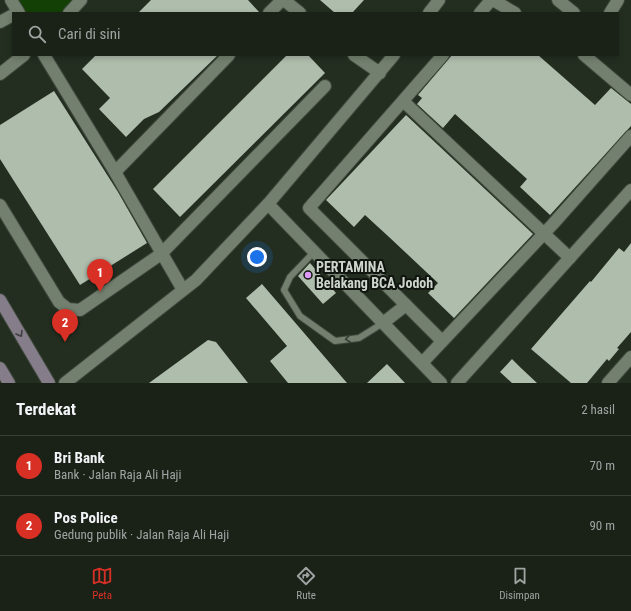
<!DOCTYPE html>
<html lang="id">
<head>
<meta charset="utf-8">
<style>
	:root { --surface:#1a2218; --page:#272f25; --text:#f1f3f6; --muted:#9fa4a2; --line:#383f37; --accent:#d93025 }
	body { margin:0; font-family:"Roboto Condensed",sans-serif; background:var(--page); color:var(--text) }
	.you { position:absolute; left:257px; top:257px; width:14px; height:14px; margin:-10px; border:3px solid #fff; border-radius:50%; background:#1a73e8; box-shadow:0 0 0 6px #1a73e833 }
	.badge { display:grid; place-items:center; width:26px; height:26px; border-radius:50%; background:var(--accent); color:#fff; font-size:13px; font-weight:700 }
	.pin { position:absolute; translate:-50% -33px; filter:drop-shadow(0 1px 2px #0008) }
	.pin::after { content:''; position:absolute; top:21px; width:14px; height:12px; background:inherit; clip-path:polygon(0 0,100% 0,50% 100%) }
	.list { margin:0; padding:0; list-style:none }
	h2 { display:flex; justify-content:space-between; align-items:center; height:52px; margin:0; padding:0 16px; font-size:17px }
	h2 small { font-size:13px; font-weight:400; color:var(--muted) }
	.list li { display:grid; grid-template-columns:26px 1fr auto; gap:12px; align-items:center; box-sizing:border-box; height:60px; padding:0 16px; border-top:1px solid var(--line) }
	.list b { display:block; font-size:15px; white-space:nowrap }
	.list p { margin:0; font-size:13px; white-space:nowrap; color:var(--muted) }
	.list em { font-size:13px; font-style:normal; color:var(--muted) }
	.icon { flex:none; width:22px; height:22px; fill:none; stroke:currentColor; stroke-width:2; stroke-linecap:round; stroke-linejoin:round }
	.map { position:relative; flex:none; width:631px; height:383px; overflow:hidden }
	.search { position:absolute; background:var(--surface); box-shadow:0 2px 6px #0003; left:12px; right:12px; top:12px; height:44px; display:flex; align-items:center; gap:10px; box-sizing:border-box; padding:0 14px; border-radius:0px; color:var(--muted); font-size:15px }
	.sheet { height:172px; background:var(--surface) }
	nav { display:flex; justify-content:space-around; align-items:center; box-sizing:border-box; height:56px; border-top:1px solid var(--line); background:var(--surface); font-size:11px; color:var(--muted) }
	nav a { display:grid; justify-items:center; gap:2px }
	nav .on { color:var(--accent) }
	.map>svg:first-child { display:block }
</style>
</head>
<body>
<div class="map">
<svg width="631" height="383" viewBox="0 0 631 383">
	<rect width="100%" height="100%" fill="#232e20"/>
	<path fill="#134004" d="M13,0H76L64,13H21Z"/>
	<g fill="#afbdac">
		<path d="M151,0H248L260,13H138Z"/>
		<path d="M320,0H364L352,13H335Z"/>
		<path d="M96,55H218L159,112L144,119L126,137L99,109L110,98L82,69Z"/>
		<path d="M287,55H308L325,73L180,217L153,189Z"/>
		<path d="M452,55H538L595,105L611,88L631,104V126L550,215L520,187L527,179L455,114L443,128L417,104L422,98L418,95Z"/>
		<path d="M54,91L118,192L147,243L80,285L0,159V125Z"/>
		<path d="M406,115L533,234L454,318L428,293L438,283L389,237L365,215L354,227L326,200Z"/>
		<path d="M631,243V332L617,348L619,349L609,361L607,359L587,383H571L531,349L590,281L591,282L619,248L624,252Z"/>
		<path d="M310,263L336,293L323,304L298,276Z"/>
		<path d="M262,284L347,383H288L270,361L287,346L246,298Z"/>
		<path d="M208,340L216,342L248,383H149Z"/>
		<path d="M512,359L521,368L537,383H512L500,372Z"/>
		<path d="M387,364L405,383H367Z"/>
	</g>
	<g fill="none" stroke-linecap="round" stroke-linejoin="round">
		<g stroke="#3e483c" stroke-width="8">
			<path id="lane" d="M314,252L290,277L284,290L300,316L335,341L359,338L383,323"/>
		</g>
		<g stroke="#3e483c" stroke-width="14">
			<g id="street">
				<path d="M11,0L19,13"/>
				<path d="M284,0L300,13"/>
				<path d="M493,0L515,13"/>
				<path d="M558,0L574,13"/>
				<path d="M69,13L81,0"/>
				<path d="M269,13L282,0"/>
				<path d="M429,13L439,0"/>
				<path d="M480,13L491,0"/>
				<path d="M610,13L618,0"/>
				<path d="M0,22L13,15"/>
				<path d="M44,55L115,172L183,290"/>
				<path d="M354,55L380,73"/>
				<path d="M584,55L631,95"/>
				<path d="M0,74L24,55"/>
				<path d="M403,101L570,258"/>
				<path d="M115,172L229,55"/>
				<path d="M268,204L441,383"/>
				<path d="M0,205L59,302L68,309L80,310L161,254L325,86"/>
				<path d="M383,323L406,305"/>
				<path d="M442,341L309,208L443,55"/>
				<path d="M422,363L553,224L631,136"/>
				<path d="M65,383L196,280L268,204L394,55"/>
				<path d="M457,383L631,190"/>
				<path d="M608,383L631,357"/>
			</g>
		</g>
		<g stroke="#3e483c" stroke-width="14">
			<g id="secondary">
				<path d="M0,300L49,383"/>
				<path d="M0,368L9,383"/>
			</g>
		</g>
		<use href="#lane" stroke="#73806f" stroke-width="6"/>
		<use href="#street" stroke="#73806f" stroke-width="12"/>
		<use href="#secondary" stroke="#857d89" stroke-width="12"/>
	</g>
	<defs><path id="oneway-chevron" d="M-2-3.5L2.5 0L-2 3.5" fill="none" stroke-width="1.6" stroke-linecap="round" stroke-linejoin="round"/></defs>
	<use stroke="#3e3e3f" href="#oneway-chevron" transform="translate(20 334) rotate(59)"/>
	<use stroke="#373f35" href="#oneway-chevron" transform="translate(348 339) rotate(173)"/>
	<circle fill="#dc99f5" stroke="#0f140e" stroke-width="1.5" cx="308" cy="275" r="4"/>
	<g text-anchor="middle" stroke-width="4" stroke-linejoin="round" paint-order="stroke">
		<g font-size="14" font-weight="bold" fill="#cdd5cc" stroke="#0f140e" text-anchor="start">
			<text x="316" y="272">PERTAMINA<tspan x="316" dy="16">Belakang BCA Jodoh</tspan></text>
		</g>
	</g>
</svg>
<div class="you"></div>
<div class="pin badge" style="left:100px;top:292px">1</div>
<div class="pin badge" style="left:65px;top:342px">2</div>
<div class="search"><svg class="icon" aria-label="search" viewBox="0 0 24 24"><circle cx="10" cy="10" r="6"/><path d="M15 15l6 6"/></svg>Cari di sini</div>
</div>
<section class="sheet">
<h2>Terdekat<small>2 hasil</small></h2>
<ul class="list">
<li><span class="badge">1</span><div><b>Bri Bank</b><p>Bank · Jalan Raja Ali Haji</p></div><em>70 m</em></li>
<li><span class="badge">2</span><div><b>Pos Police</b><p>Gedung publik · Jalan Raja Ali Haji</p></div><em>90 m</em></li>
</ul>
</section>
<nav>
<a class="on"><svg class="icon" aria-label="map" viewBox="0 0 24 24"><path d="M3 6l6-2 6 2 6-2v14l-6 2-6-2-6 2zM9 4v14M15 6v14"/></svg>Peta</a>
<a><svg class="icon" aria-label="directions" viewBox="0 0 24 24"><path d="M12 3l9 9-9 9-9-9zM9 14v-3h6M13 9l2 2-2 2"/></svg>Rute</a>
<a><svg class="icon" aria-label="saved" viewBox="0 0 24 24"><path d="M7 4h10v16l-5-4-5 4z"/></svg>Disimpan</a>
</nav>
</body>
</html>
